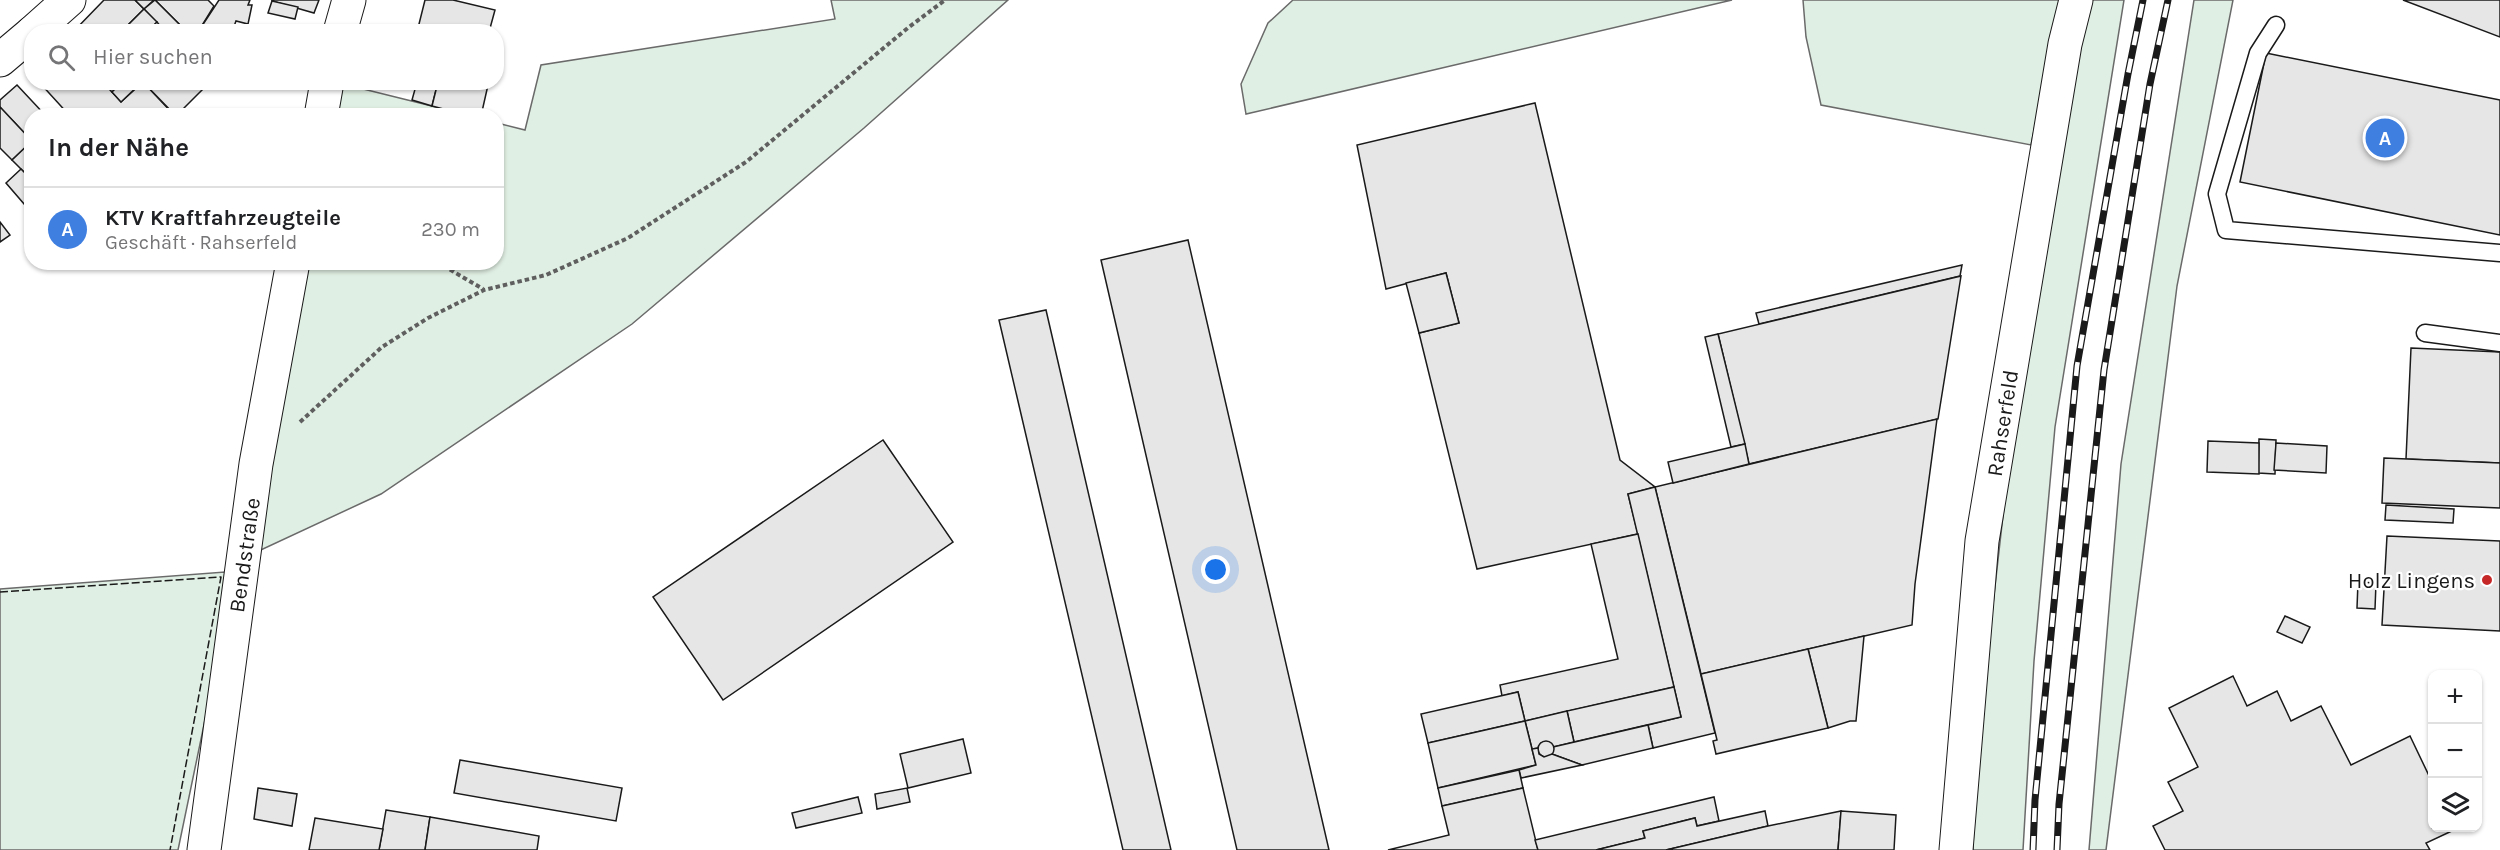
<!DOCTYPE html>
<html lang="de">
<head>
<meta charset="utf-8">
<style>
	:root { --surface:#fff; --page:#f6f6f6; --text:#202124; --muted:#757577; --line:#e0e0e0; --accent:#2563eb }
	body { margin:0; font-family:Karla,sans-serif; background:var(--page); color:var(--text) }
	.controls { position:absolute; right:18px; bottom:18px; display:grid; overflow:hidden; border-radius:12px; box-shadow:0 2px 4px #0004 }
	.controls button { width:54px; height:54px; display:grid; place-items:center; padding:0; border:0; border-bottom:2px solid var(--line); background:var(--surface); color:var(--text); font:30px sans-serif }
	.you { position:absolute; left:1216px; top:570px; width:21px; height:21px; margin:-15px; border:4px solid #fff; border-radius:50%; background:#1a73e8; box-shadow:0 0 0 9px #1a73e833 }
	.badge { display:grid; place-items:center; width:39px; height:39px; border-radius:50%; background:var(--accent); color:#fff; font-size:20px; font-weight:700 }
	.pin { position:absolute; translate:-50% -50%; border:3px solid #fff; box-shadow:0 2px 6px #0006 }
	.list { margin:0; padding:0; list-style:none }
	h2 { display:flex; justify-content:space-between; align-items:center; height:78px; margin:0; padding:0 24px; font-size:26px }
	h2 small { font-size:20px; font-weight:400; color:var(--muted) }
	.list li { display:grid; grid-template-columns:39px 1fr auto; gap:18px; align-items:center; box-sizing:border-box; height:84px; padding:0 24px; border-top:2px solid var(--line) }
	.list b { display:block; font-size:22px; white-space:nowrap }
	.list p { margin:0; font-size:20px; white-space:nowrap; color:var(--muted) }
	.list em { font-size:20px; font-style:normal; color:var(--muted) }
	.icon { flex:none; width:33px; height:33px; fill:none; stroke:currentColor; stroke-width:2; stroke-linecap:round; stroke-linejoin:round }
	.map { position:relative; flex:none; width:2500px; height:850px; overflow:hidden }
	.search { position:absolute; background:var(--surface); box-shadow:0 2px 4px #0004; left:24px; top:24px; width:480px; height:66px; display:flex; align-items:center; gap:15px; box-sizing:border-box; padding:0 21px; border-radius:24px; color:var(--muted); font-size:22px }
	.panel { position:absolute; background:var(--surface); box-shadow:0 2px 4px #0004; left:24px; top:108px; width:480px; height:162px; border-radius:24px }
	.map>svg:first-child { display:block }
</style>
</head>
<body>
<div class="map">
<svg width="2500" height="850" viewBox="0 0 2500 850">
	<rect width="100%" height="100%" fill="#fff"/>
	<g fill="#e0efe3" stroke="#6a6a6a" stroke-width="1.5">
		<path d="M831,0H1008L864,128L632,324L381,494L250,555L302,263L496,262L497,123L525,130L541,65L835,19Z"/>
		<path d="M1293,0H1732L1246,114L1241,84L1268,23Z"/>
		<path d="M1803,0H2061L2031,145L1821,105L1806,37Z"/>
		<path d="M2089,0H2124L2055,427L2034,661L2023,850H1973L1976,755L2013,427Z"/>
		<path d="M2194,0H2233L2177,286L2106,850H2089L2121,464Z"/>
		<path d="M339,83L468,115L329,116Z"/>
		<path d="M225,572L222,638L178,850H0V589Z"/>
	</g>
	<g fill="#e6e6e6" stroke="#1a1a1a" stroke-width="1.5">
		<path d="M104,0H135L144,9L121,32H73Z"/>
		<path d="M135,0H154L144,9Z"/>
		<path d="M155,0H208L214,6L198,32H175L181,26Z"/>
		<path d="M155,0L181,26L175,32H165L144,9Z"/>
		<path d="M219,0H250L248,5H252L248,24L236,21L232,32H198Z"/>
		<path d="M319,0L314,13L272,1V0Z"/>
		<path d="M425,0H453L495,10L489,32H417Z"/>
		<path d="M2403,0H2500V37Z"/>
		<path d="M272,1L298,7L295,19L268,13Z"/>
		<path d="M144,9L157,22L147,32H124L123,30Z"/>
		<path d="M157,22L165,32H147Z"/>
		<path d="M2266,53L2500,100V235L2240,182Z"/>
		<path d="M39,82H103L121,102L143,82L175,116H70Z"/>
		<path d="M103,82H122L112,92Z"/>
		<path d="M122,82H142L121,102L112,92Z"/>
		<path d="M143,82H210L176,116Z"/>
		<path d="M417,82L437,86L432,106L412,100Z"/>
		<path d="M438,82H475L488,85L481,116H470L432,106Z"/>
		<path d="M17,85L46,116H32V141L0,107V100Z"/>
		<path d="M1535,103L1620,460L1655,487L1628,494L1638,534L1477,569L1419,333L1459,323L1446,273L1386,289L1357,145Z"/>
		<path d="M0,107L32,141L12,160L0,148Z"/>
		<path d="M32,141V180L12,160Z"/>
		<path d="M21,169L32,180L31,212L6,183Z"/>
		<path d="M0,222L10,235L0,242Z"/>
		<path d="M1188,240L1329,850H1237L1101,260Z"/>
		<path d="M1962,265L1960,276L1759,324L1756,313Z"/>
		<path d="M1446,273L1459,323L1419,333L1406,283Z"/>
		<path d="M1961,276L1938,419L1749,464L1718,334Z"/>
		<path d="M1046,310L1171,850H1123L999,320Z"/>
		<path d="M1718,334L1745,444L1731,447L1705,337Z"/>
		<path d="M2411,348L2500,352V463L2406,459Z"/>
		<path d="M1937,419L1915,584L1912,625L1701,674L1655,487Z"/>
		<path d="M2259,439L2276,440L2275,474L2258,473Z"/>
		<path d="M883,440L953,542L723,700L653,597Z"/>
		<path d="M2208,441L2259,443V474L2207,472Z"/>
		<path d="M2276,443L2327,446L2326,473L2274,470Z"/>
		<path d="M1745,444L1749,464L1673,483L1668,462Z"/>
		<path d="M2384,458L2500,463V508L2382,503Z"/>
		<path d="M1655,487L1715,733L1653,748L1648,725L1681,717L1628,494Z"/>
		<path d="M2386,505L2454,509L2453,523L2385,520Z"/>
		<path d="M1638,534L1674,687L1525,721L1518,692L1502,696L1500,685L1618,659L1591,544Z"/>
		<path d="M2387,536L2500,541V631L2382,625Z"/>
		<path d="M2358,582L2376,583L2375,609L2357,608Z"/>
		<path d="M2285,616L2310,627L2302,643L2277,632Z"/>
		<path d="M1864,636L1856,721H1850L1828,728L1808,649Z"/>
		<path d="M1808,649L1828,728L1716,754L1713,741L1717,740L1701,674Z"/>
		<path d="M2233,676L2247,706L2277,691L2291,721L2321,706L2351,765L2410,736L2432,782V828L2456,829L2426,843L2430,850H2165L2153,826L2183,811L2168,782L2198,767L2169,708Z"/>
		<path d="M1674,687L1681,717L1574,742L1567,711Z"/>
		<path d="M1518,692L1525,721L1428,743L1421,714Z"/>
		<path d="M1567,711L1574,742L1553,747L1547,742L1541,743L1538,748L1532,749L1525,721Z"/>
		<path d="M1525,721L1536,765L1438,788L1428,743Z"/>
		<path d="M1648,725L1653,748L1582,765L1552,754L1553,747Z"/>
		<path d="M963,739L971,773L908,788L900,754Z"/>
		<circle cx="1546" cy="749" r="8"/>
		<path d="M1538,748L1539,754L1544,757L1552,754L1582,765L1521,778L1519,770L1536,765L1532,749Z"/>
		<path d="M460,760L622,788L616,821L454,793Z"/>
		<path d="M1519,770L1523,788L1442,806L1438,788Z"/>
		<path d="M258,788L297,794L292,826L254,819Z"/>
		<path d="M907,788L910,802L877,809L875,794Z"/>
		<path d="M1523,788L1538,850H1388L1449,835L1442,806Z"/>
		<path d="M858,797L862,813L796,828L792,813Z"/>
		<path d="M1714,797L1719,821L1697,826L1695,818L1643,831L1645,838L1596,850H1538L1535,840Z"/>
		<path d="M386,810L430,817L425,850H379Z"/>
		<path d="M1765,811L1768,826L1666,850H1596L1645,838L1643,831L1695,818L1697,826Z"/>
		<path d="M1841,811L1838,850H1666L1768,826Z"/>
		<path d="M1841,811L1896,815L1894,850H1838Z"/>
		<path d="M430,817L539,836L537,850H425Z"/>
		<path d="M315,818L383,829L379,850H309Z"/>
	</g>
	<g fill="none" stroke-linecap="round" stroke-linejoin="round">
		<g stroke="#1a1a1a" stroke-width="19">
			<g id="lane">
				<path d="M2276,25L2258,53L2217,194L2226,230L2500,253"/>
				<path d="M2425,333L2500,343"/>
			</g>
		</g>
		<g stroke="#1a1a1a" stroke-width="35">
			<g id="street">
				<path d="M33,32L69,0"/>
				<path d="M340,32L349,0"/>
				<path d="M0,60L32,33"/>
				<path d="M321,116L327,82"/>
				<path d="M204,850L256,464L293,262"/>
				<path d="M1956,850L1982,541L2065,44L2076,0"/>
			</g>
		</g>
		<g stroke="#5f5f5f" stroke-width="4" stroke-dasharray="4.5 3" stroke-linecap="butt">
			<path d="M437,262L483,289"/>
			<path d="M300,422L382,347L428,318L484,290L546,275L628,238L746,162L909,27L945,0"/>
		</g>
		<use href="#lane" stroke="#fff" stroke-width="16"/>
		<use href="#street" stroke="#fff" stroke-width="33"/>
		<g stroke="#1a1a1a" stroke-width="7">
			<g id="rail">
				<path d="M2033,850L2035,800L2077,366L2128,74L2143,0"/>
				<path d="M2057,850L2059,804L2104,370L2150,84L2168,0"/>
			</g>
		</g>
		<use href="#rail" stroke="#fff" stroke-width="4.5" stroke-dasharray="14" stroke-linecap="butt"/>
		<path stroke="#1a1a1a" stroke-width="1.5" stroke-dasharray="8 3" stroke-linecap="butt" d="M0,592L221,577L170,850"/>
	</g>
	<circle fill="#c62828" stroke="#fff" stroke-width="2" cx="2487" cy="580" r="6"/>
	<g text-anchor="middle" stroke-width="4.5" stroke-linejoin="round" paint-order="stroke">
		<g font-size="22" fill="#1a1a1a" stroke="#fff">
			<text transform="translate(2002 423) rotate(-81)" y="8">Rahserfeld</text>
			<text transform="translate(244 555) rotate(-82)" y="8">Bendstraße</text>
		</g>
		<g font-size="22" fill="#1a1a1a" stroke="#fff" text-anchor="end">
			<text x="2475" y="588">Holz Lingens</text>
		</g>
	</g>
</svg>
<div class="controls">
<button>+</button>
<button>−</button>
<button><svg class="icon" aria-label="layers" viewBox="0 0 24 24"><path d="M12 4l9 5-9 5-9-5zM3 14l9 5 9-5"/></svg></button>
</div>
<div class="you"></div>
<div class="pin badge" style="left:2385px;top:138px;background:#3f7fe0">A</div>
<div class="search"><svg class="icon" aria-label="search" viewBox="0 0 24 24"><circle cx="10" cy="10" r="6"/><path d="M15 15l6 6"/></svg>Hier suchen</div>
<section class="panel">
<h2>In der Nähe<small></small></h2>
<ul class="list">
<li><span class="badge" style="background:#3f7fe0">A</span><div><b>KTV Kraftfahrzeugteile</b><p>Geschäft · Rahserfeld</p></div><em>230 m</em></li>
</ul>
</section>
</div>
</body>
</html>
